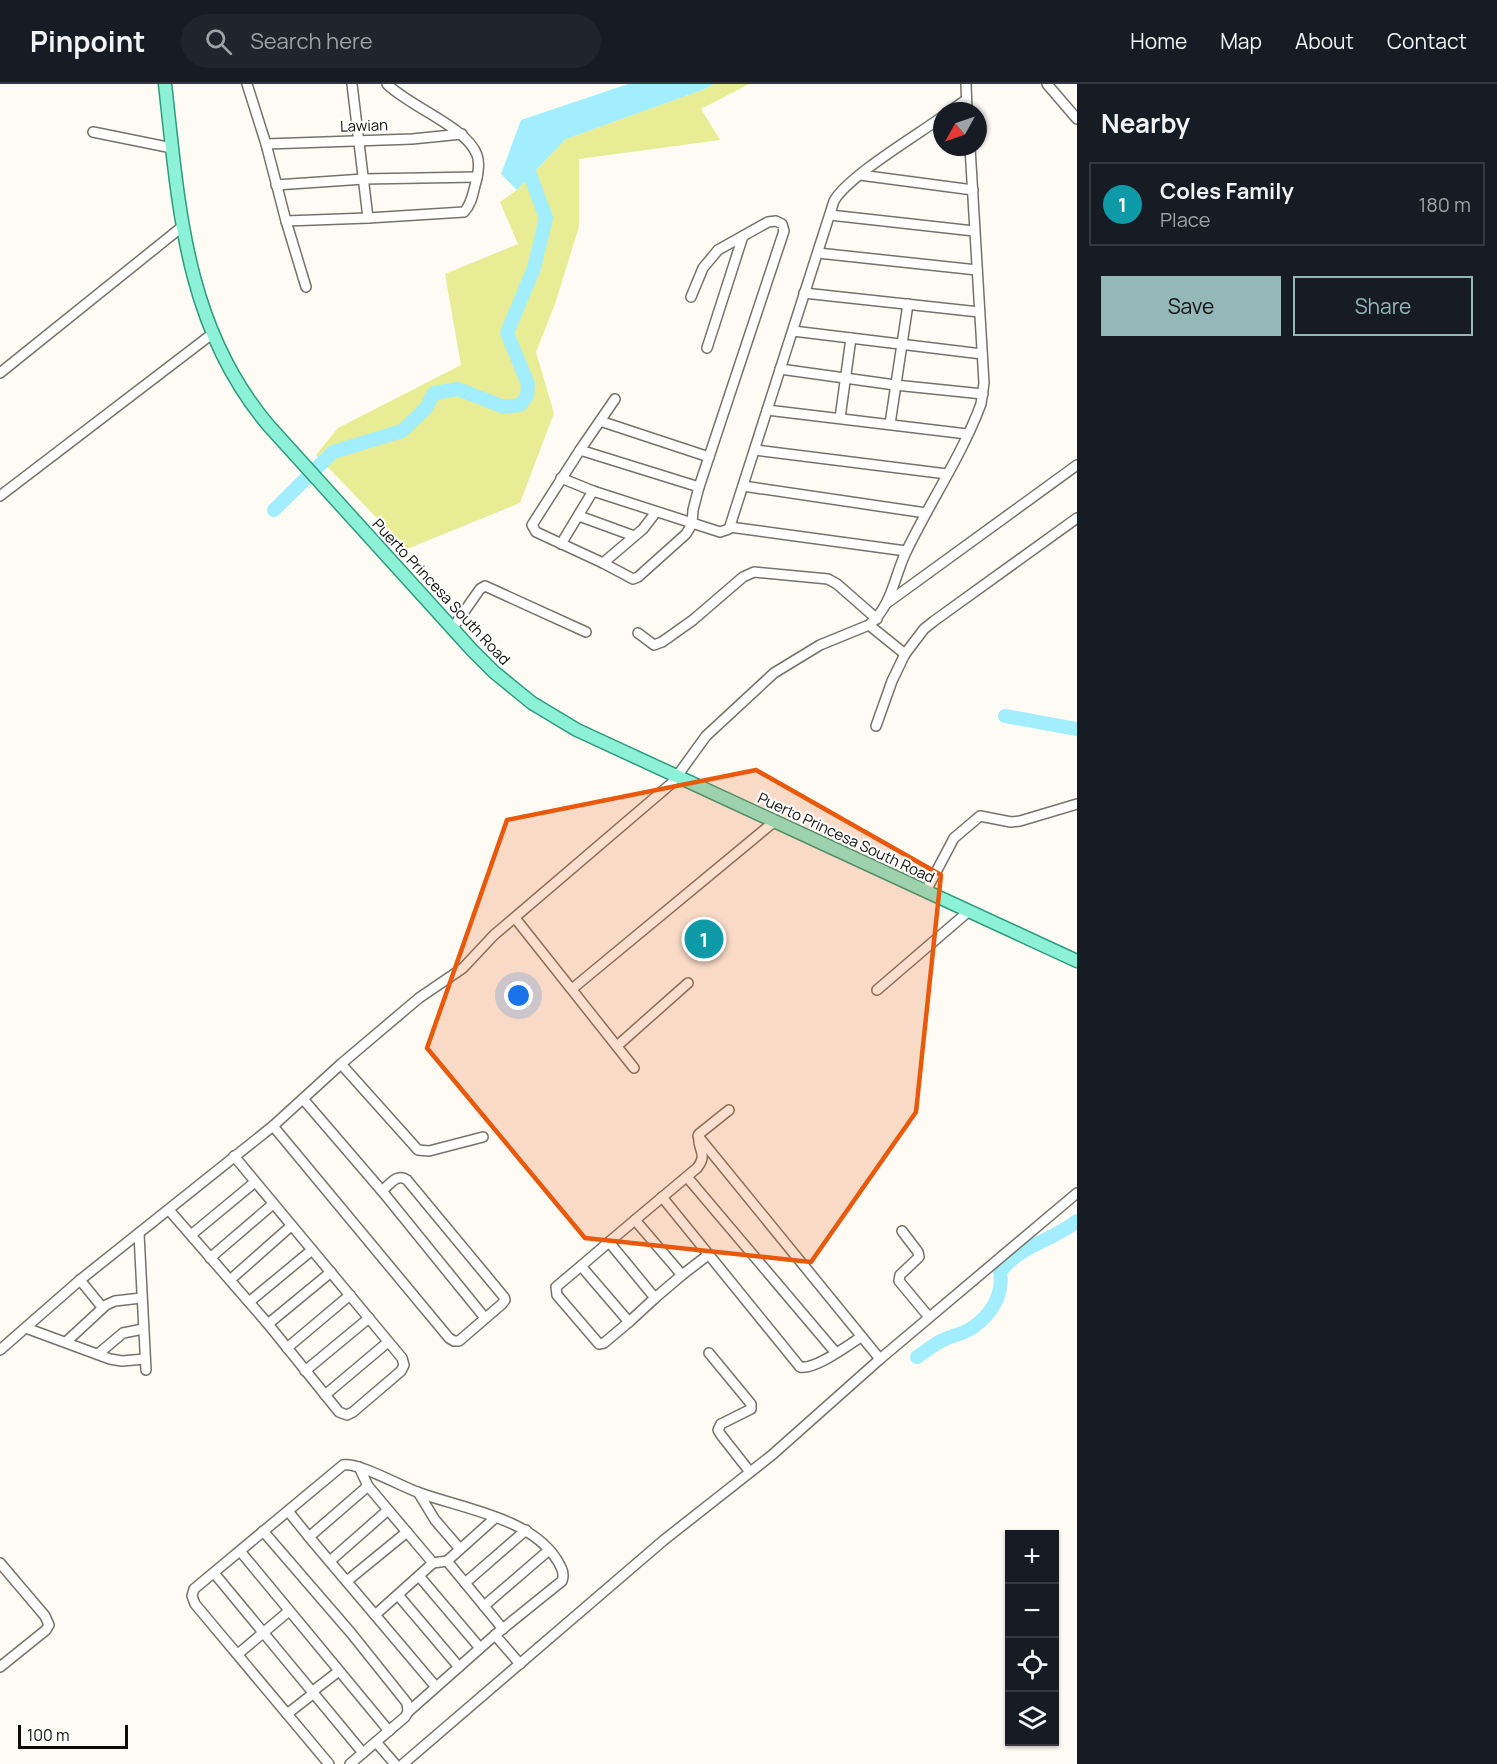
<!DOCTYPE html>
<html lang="en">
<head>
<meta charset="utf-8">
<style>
	:root { --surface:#171b24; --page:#20242c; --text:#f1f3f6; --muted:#9ea1a6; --line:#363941; --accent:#94b7b9 }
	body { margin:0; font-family:Manrope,sans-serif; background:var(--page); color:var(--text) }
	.controls { position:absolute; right:18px; bottom:18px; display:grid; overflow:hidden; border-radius:0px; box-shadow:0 2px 4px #0004 }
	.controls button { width:54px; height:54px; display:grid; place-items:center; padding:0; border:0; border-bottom:2px solid var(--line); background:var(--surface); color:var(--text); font:30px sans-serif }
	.compass { position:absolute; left:933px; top:18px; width:54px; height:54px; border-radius:50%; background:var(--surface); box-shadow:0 2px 4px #0004; rotate:230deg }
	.scale { position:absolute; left:18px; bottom:15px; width:110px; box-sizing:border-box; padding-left:6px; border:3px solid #0d0c08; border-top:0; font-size:16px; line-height:21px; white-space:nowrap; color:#0d0c08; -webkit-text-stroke:4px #fff; paint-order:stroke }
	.you { position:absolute; left:519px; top:912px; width:21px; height:21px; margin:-15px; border:4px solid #fff; border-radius:50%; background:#1a73e8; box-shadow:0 0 0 9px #1a73e833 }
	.badge { display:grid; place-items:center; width:39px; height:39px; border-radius:50%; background:var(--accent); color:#fff; font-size:20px; font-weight:700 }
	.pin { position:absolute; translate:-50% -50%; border:3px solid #fff; box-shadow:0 2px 6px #0006 }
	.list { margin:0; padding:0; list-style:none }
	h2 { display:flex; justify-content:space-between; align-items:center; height:78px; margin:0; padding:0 24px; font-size:26px }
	h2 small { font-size:20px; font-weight:400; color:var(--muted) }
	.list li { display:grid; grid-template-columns:39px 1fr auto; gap:18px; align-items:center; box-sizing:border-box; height:84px; margin:0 12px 12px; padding:0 12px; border:2px solid var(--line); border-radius:0px }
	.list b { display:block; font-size:22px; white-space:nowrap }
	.list p { margin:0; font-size:20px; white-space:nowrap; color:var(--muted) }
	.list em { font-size:20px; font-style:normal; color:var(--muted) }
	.actions { display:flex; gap:12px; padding:18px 24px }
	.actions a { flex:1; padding:14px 0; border:2px solid var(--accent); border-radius:0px; text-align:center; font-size:21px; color:var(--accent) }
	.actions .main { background:var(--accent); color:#111 }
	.icon { flex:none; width:33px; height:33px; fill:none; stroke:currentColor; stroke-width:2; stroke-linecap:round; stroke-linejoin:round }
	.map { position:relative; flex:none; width:1077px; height:1680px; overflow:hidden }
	header { display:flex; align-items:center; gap:36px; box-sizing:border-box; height:84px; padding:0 30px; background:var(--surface); border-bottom:2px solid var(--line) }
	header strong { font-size:28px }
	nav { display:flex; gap:33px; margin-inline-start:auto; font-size:21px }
	.search { width:420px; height:54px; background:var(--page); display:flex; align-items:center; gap:15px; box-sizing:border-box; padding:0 21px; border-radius:33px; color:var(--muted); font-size:22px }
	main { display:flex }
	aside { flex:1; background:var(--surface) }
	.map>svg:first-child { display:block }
</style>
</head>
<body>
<header>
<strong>Pinpoint</strong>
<div class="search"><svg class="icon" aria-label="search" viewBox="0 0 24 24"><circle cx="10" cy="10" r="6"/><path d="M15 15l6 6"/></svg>Search here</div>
<nav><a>Home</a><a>Map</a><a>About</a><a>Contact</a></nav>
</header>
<main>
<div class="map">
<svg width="1077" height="1680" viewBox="0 0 1077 1680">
	<rect width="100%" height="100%" fill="#fefbf5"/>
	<path fill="#e7ec95" d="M714,0H749L701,25L720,56L579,75V143L555,220L536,268L554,329L520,419L407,465L316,371L338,344L461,281L445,190L518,160L500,118L517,106L566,55L705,5Z"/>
	<path fill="#a2eefe" d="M628,0H714L705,5L566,55L517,106L501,90L521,36Z"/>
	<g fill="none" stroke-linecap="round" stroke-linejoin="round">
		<g stroke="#a2eefe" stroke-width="14">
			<path d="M274,426L333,368L402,347L426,324L434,309L458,305L504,323L520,321L527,312L528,300L507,249L534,184L546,134L524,74"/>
			<path d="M1005,632L1077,645"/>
			<path d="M917,1273C925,1268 933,1261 941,1257C951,1252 963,1250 972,1244C991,1231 1004,1211 1000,1188C1021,1160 1053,1157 1077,1137"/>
		</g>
		<g stroke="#777269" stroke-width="12">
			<g id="minor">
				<path d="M247,0L266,60L286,137L368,134L464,128C472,120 473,108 476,98C478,90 480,79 477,71C467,43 410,23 387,0"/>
				<path d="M352,0L368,134"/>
				<path d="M966,0L967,27"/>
				<path d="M1047,0L1077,35"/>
				<path d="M950,27L966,16"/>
				<path d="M93,48L172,64"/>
				<path d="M266,60L412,55L462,50"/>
				<path d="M860,91L973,106"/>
				<path d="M276,101L364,95L477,93"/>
				<path d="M830,131L974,147"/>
				<path d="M286,137L306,203"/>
				<path d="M818,169L977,186"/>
				<path d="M804,209L979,228"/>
				<path d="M793,247L982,270"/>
				<path d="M707,264L743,152"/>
				<path d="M780,285L895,301L983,310"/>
				<path d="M0,289L183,142"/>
				<path d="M615,315L580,366L532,441L536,448L603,479L633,495L638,493L686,450L692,440L693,426L699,403L784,147L782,140L776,137L768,138L718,166L703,184L691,213"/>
				<path d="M767,326L967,350"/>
				<path d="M840,334L851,254"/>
				<path d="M600,337L709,373"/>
				<path d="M890,340L908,220"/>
				<path d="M580,366L699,403"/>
				<path d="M755,366L947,390"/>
				<path d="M561,394L593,407L720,448L729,445L834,117C847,93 917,51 942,33"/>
				<path d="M743,402L926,429"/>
				<path d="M0,412L212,250"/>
				<path d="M579,432L634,452"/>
				<path d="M730,443L906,467"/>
				<path d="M561,460L593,407"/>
				<path d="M603,479L643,445L656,428"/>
				<path d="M887,519L1077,381"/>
				<path d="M869,541C892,522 894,493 906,468C930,418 962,371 981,320L984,299L970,63"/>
				<path d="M452,545L480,505L485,502L586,548"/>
				<path d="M638,549L654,561L662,558L693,536L743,493L754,488L828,495L837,500L877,535"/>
				<path d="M876,642L892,597L905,570"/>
				<path d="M926,807L954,754L980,732L1011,738L1020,737L1077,720"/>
				<path d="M515,834L634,984"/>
				<path d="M572,905L775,737"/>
				<path d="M877,906L969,827"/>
				<path d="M617,962L688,899"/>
				<path d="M341,980L418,1066L429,1067L483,1053"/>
				<path d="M303,1015L382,1107L485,1234"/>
				<path d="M273,1042L449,1254L454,1257H459L502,1220L505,1216L504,1213L407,1096C397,1089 390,1100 382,1107"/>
				<path d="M698,1052L880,1275"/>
				<path d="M687,1093L836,1269"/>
				<path d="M662,1113L800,1283C815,1286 847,1262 861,1253"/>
				<path d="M169,1126L268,1240L339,1328L347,1331L353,1328L401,1287L404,1281L402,1274L234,1072"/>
				<path d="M635,1136L609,1158L655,1214L682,1191"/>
				<path d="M902,1147L918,1168L919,1173L900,1191L899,1197L929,1233"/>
				<path d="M139,1150L146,1286"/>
				<path d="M191,1151L255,1098"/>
				<path d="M609,1158L581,1182L629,1238L655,1214"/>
				<path d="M708,1171L682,1191L635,1136L697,1084C709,1069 696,1065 699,1050L729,1026"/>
				<path d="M210,1174L273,1120"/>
				<path d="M581,1182L556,1203L557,1211L599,1260L604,1259L629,1238"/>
				<path d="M80,1196L102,1223"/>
				<path d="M230,1196L291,1142"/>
				<path d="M249,1218L312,1166"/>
				<path d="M268,1240L331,1188"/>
				<path d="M26,1244L110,1275L122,1277L145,1275"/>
				<path d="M66,1258L106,1221L115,1217L141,1214"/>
				<path d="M287,1264L350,1211"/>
				<path d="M0,1266L80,1196L273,1042L341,980L419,914L463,884L494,851L672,699L706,652L774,589L820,561L869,541L905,570L924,545L934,537L1077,434"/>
				<path d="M709,1269L751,1320V1325L721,1340L718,1346L721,1351L750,1388"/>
				<path d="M98,1270L123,1249L143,1245"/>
				<path d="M305,1287L369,1234"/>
				<path d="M325,1311L388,1258"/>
				<path d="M359,1383L368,1402L433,1479L447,1477L503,1545"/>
				<path d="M418,1408L435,1436L460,1465"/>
				<path d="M288,1427L309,1453L368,1402"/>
				<path d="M263,1447L351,1549L407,1619L408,1628L405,1633L350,1680"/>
				<path d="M309,1453L436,1603"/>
				<path d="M240,1467L389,1647"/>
				<path d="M330,1477L388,1426"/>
				<path d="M447,1477L495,1434"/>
				<path d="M0,1479L45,1532L49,1541L46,1546L0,1583"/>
				<path d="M214,1489L363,1669"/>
				<path d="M419,1492L480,1564"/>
				<path d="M347,1497L407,1448"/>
				<path d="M465,1499L526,1446"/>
				<path d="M398,1511L459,1583"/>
				<path d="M484,1522L549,1466"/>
				<path d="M375,1531L433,1479"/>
				<path d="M238,1570L289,1527"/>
				<path d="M313,1607L339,1587"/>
				<path d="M408,1628L495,1551"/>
				<path d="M287,1630L314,1609"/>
				<path d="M376,1658L395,1680"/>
				<path d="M329,1680L195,1520L192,1512L194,1505L343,1381C359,1378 402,1403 420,1409C464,1425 531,1434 557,1476C561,1483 565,1489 562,1497L495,1551L520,1580"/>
				<path d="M403,1680L664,1456L772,1371L880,1275L1077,1109"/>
			</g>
		</g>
		<g stroke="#2e9b7d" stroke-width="15">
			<path id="major" d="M165,0C179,124 185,243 269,342L472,566L494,588L532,619L577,646L1077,877"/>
		</g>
		<use href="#minor" stroke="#fff" stroke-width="9"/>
		<use href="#major" stroke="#8cf1d7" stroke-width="12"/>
	</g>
	<path fill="#e8590c" fill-opacity="0.2" stroke="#e8590c" stroke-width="4.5" stroke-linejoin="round" d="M756,686L941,791L916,1028L811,1178L585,1154L427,964L507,736Z"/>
	<g text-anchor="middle" stroke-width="4.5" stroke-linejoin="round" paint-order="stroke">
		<g font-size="15" fill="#0d0c08" stroke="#fff">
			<text transform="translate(364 42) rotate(-2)" y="5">Lawian</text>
			<text transform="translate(441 508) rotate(47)" y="5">Puerto Princesa South Road</text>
			<text transform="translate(846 754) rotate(25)" y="5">Puerto Princesa South Road</text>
		</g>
	</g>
</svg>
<div class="controls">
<button>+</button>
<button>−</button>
<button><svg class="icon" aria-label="locate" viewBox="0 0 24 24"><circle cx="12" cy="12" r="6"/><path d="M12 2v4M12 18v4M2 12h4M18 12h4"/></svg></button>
<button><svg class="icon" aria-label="layers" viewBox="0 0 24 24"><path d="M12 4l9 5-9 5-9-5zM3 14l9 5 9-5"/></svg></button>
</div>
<svg class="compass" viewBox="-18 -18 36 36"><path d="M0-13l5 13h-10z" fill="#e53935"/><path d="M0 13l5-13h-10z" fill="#9ea1a6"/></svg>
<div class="scale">100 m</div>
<div class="you"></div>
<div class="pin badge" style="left:704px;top:855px;background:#0f9aa8">1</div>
</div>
<aside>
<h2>Nearby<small></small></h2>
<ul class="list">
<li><span class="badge" style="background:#0f9aa8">1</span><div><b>Coles Family</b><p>Place</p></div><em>180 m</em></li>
</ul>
<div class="actions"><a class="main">Save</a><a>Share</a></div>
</aside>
</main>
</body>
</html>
